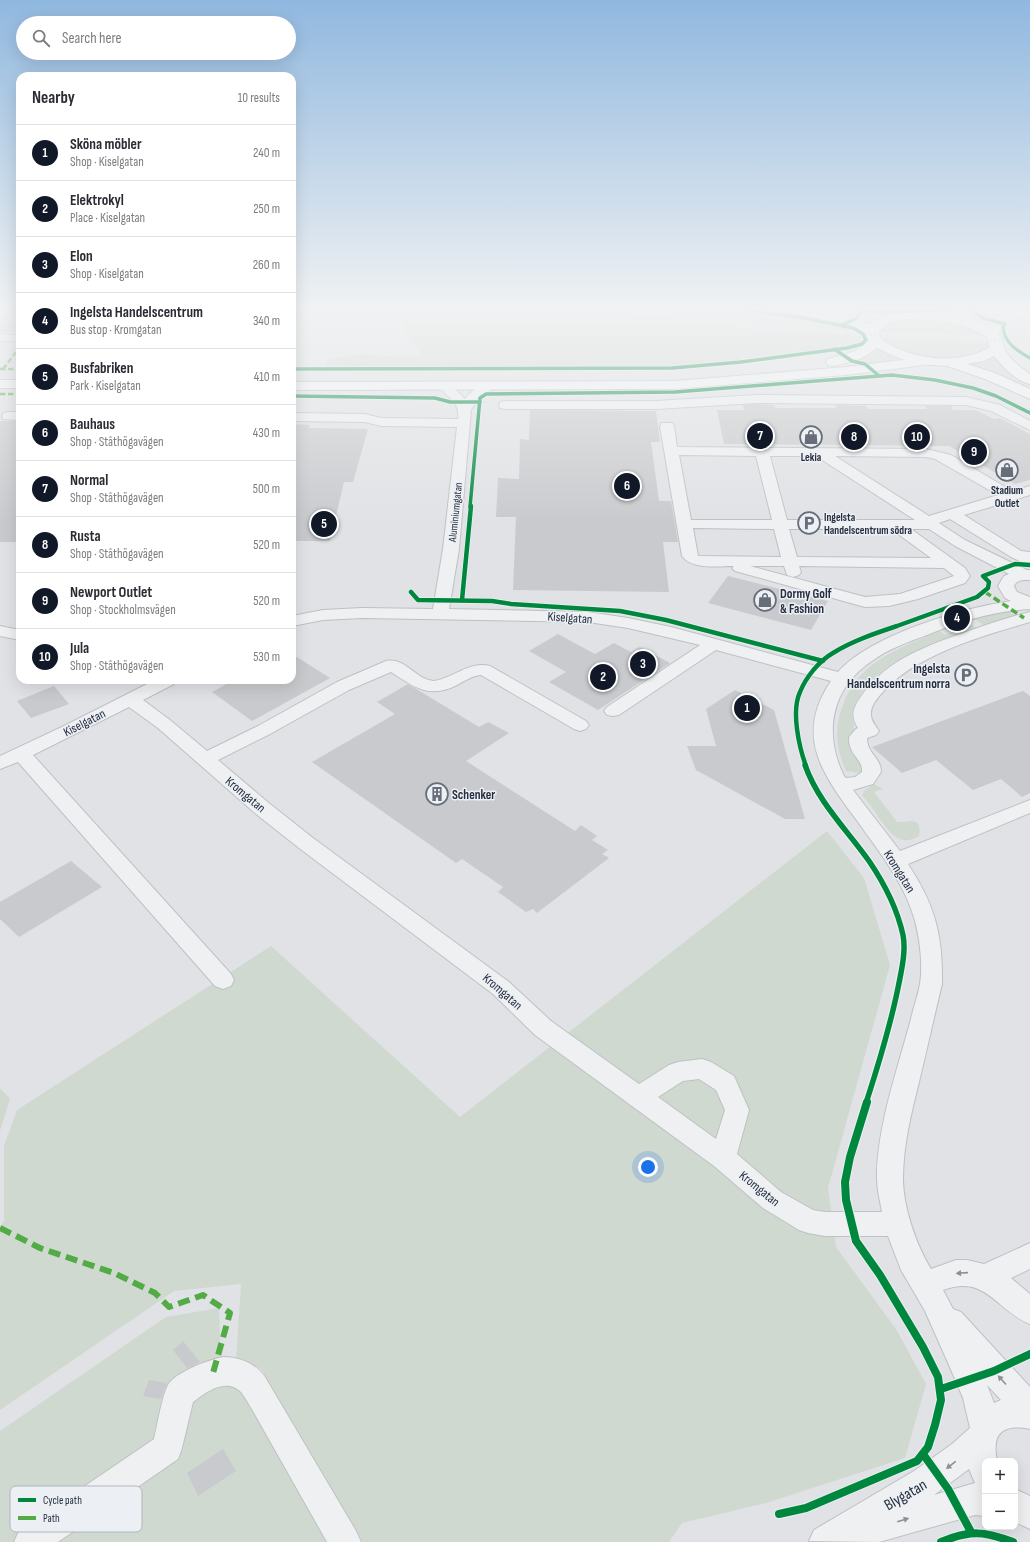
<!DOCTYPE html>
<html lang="en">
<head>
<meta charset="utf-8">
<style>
	:root { --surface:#fff; --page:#f2f2f3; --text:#2b2b33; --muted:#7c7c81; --line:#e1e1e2; --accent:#111827 }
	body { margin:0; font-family:"Sofia Sans Condensed",sans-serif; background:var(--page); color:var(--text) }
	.controls { position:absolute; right:12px; bottom:12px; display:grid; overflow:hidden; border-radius:8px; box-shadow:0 4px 16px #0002 }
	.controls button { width:36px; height:36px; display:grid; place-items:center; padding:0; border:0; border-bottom:1px solid var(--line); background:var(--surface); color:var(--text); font:20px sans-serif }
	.you { position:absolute; left:648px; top:1167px; width:14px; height:14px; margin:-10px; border:3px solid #fff; border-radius:50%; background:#1a73e8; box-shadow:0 0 0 6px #1a73e833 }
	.badge { display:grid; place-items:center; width:26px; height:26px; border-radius:50%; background:var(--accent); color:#fff; font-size:13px; font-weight:700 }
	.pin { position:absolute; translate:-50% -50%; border:2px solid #fff; box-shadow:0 1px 4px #0006 }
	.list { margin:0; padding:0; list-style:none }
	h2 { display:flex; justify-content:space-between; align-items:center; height:52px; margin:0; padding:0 16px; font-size:17px }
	h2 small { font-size:13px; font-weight:400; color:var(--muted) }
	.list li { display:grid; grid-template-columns:26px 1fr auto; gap:12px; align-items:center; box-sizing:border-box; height:56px; padding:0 16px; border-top:1px solid var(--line) }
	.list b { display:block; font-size:15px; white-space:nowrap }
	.list p { margin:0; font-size:13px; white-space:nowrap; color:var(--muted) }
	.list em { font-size:13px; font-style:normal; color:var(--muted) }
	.icon { flex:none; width:22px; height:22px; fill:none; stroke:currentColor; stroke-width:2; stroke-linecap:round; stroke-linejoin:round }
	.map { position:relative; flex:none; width:1030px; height:1542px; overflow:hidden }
	.search { position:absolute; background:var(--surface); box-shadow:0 4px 16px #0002; left:16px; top:16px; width:280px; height:44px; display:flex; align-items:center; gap:10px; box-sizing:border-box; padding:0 14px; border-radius:22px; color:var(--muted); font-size:15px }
	.panel { position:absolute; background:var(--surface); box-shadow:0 4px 16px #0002; left:16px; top:72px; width:280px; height:612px; border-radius:12px }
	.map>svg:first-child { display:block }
</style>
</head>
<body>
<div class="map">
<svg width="1030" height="1542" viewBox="0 0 1030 1542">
	<rect width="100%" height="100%" fill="#e0e2e5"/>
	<g fill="#d0d9d0">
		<path d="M406,308H591L736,327L860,336L861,339L859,342L847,346L754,358L742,357L741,362C636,371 531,368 426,369V366L413,368L337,367L326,364L328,359L362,354L386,356L409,355L424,357C417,348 404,336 405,322C406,319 409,314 410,310Z"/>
		<path d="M634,308H728C735,313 743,311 752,312C785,318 822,317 853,331L703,317Z"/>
		<path d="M743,308C776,308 809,314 841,323Z"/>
		<path d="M834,308H929L937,310L896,312L855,310V311Z"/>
		<path d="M907,319C934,319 962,320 985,335L876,332L882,324Z"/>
		<path d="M883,338L989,342V346C986,348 983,352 979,353C952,365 904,359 883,338Z"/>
		<path d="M877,349H879L904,360L870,364L855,360L871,354Z"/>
		<path d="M995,355C1002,371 1016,379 1030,387V390L996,374L964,364Z"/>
		<path d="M1007,610L1016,616L985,626L974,619Z"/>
		<path d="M972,625L977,629C934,643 863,663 852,715C852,718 854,723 854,727C855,734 848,738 850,747C852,756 862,761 863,770L860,773L846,771C838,753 834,734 840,714C853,664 896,649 940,631L945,635Z"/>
		<path d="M874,784L883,789L874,792L897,822C910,823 922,815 919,836C899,848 890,832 879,818C874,810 868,802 862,795L865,790Z"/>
		<path d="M827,831L864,878L890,965L828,1188L836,1247L896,1329L926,1384L905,1458L766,1503L682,1523L669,1542H363L261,1369L236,1360L241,1284L174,1291L0,1410V1227L4,1221V1146L17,1110L271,946L460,1117Z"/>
		<path d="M0,1088L10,1099L0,1131Z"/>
		<path d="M219,1308L221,1366L254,1392L339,1542H0V1431L166,1317Z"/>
	</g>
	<g fill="#c8cacd">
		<path d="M11,309H20V319L12,332L0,334V323Z"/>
		<path d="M756,404L774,405L775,408H837L836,405L866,406L868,409H927L925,406H951L953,410H976L994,419L1000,418L1030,434V480L1015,484L949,446L724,444L717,410H744L743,405Z"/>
		<path d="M530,410L656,411L660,442H651L659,501H671L678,542H663L669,592L513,590L516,517H496L498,478L519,479L520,439L529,440Z"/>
		<rect x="0" y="421" width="20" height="121"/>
		<path d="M292,424L309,425V428L368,429L353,482H344L330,541H292Z"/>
		<path d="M728,576L828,601L811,630L708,603Z"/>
		<path d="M558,634L595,654L614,643L631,652L640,647L670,663L598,710L549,682L566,672L529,651Z"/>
		<path d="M292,654L330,678L252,721L212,692L234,680H292Z"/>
		<path d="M408,684L479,727L488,722L509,733L466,761L575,831L581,825L597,836L592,840L608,850L602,854L609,858L537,913L533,909L526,912L498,892L503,887L462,859L456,863L312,762L395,714L377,702Z"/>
		<path d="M54,686L69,704L31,718L17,701Z"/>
		<path d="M735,690L774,710L805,819H785L696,770L687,746H716L706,709Z"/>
		<path d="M1023,691L1030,696V793L1022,797L1001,779L973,790L936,760L902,773L872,747Z"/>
		<path d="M71,861L102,887L19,937L0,919V902Z"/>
		<path d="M183,1341L200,1362L187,1368L173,1350Z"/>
		<path d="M149,1380L167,1383L161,1399L143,1396Z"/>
		<path d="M223,1449L236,1471L198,1496L187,1473Z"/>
	</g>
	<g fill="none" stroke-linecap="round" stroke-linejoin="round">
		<g stroke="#bec0c3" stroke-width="2">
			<g id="minor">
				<rect x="0" y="335" width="20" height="6"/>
				<path d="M490,382L494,383L496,386L478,399L471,410L459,549L449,609L588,612L628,618L671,627L838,672C871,635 962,608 1011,601L1005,598L998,586L1004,576L1009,574L955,546L929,529H911L965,568L970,576L965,583L918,599L889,606L865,607L735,571L732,568L734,566C718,566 692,570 682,556L660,426L662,423H672L674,426L677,447L926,449L951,455L1012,491L1030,486V495L964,515L1021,551L1030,552V562H1022L1011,557L950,519L939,523L965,540L1027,570H1030V580C1024,580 1017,579 1014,586L1017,592L1030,597V609C994,611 961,621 927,635C908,642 888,649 872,661C831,688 823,733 844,776L846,778L855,777L862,772C863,758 848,756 849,737L856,729L858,728C850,716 853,707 862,695C887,659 929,645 969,631C989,624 1009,617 1030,612V622C982,636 914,655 881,694C876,700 870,707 871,715C871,721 876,726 879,731L876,735L867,738C867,754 881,757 881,772L873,784L853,790L900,851L1030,800V813L908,864C935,905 943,935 942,984C934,1017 927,1049 919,1082C911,1114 903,1146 903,1179C903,1206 916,1245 931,1269L956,1260H967L984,1264L1030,1243V1269L1011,1278L1030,1294V1324C996,1311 987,1274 943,1290L953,1309L961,1312L1030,1387V1429C1004,1424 991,1432 997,1461H985V1516L975,1515L879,1542L809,1541L814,1530L914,1471L952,1444L970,1428L963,1398L949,1365L925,1311L901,1270L888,1236H825L808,1233L799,1230L763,1208L714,1166L535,1035L493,994L299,848L256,814L158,728L129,707L33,755L231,974L234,980L231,986L223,989L215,986L18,762L0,769V756L64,726L155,680H177L174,684L143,700L170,720L207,751L258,726L337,682L386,661C405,657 416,680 434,681C454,678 469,661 490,666L586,721L589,725L586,729L580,731L574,729L481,675C471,676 463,682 455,686C428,699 413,686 391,672L349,690L270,734L218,760L270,804L313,838L509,982L551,1021L639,1084L669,1065L678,1062L702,1059L711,1062L734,1076L749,1110L737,1154L781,1192L813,1210L825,1212H882C880,1201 877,1190 877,1179C876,1130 898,1067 911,1019C913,1008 918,996 920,984C923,965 920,940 915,921C905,884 880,853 858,822C824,776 793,737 831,681L716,650L619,715L613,716L607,715L604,711L607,707L700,645L628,628L588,622L362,618L323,620L292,626V616L323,610L362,608L433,609L443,549L457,427L381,426L365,422L292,421V413L365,414L381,418L458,419C460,401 449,400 440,387L442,384H450L465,399C470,392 481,384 490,382ZM679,455L756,456L772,520H691ZM770,456H816L915,520H787ZM835,456L926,457L935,459L998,495L929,516ZM693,528L774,529L781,557L698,556ZM789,529H891L931,558L797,557ZM750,566H784L787,575L793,577L799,575L801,572L799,566L944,568L954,576L900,594L865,597ZM699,1079L716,1090L725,1110L716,1139L658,1097L683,1081ZM987,1385L1001,1400L994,1403ZM969,1469L975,1483L934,1495Z"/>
				<path d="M756,395L966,397L1000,405L1030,421V430L991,411L966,405L756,403L656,409H505L500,408L499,405L500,402L505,401H656Z"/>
				<path d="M8,412H20V420L3,419L2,416L3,413Z"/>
				<path d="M0,626L20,630V640L0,636Z"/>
				<path d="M223,1357C239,1357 255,1363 265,1377L356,1531L361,1542H327L253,1411C249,1405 246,1398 241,1392C226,1377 206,1392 193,1402L182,1448L178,1459L58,1542H14L19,1531L154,1439C157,1427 163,1390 170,1382C180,1371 208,1360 223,1357Z"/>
				<path d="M1015,1489L1030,1496V1529L1015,1522Z"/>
			</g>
		</g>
		<g stroke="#bcbfc3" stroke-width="2">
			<g id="major">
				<path d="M966,308H1005L1006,310L1005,313L1000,314L925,319L920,318L918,315L920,312L925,311Z"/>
				<path d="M1024,308H1030V315C1014,318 1005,324 996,337H986L984,334C995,318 1006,313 1024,308Z"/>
				<path d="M875,337L880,338L882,341C870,358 852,362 833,366L828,365L826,362L828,359L852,352L862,347L870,338Z"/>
				<path d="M927,357L932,358L934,361L932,364L846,375L675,389L292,390V382L675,381L846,367Z"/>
				<rect x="0" y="380" width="20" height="8"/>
			</g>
		</g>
		<g stroke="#b2b5ba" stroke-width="2">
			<path id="highway" d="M784,308C813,308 845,311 870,325C889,302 977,312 997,332C1002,336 1002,343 1004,348C1009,359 1020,367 1030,374V384C1016,381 1003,367 994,356L984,361L967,364L995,373L1030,389V399L985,379L947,366L918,364L893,356L875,347L870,343L866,334L849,324L790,312L785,311ZM909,319C937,320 964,322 987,337L990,347C963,363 925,361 897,348C889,344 880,341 879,332C887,322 897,321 909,319Z"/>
		</g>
		<use href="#minor" fill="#eff0f2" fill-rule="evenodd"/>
		<use href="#major" fill="#f4f5f6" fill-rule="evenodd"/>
		<use href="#highway" fill="#f4f5f6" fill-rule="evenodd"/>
		<path stroke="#c8cacd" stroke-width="2" stroke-dasharray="1.5 2.5" stroke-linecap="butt" d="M604,308C746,329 887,339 1030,340"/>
		<g stroke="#53ab46" stroke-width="2.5" stroke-dasharray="5.5 2.5" stroke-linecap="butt">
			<path d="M0,369H20"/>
			<path d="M3,369L20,347"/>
			<path d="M0,394H20"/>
		</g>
		<path stroke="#53ab46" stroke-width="3.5" stroke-dasharray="7 3.5" stroke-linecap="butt" d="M985,592L1024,618"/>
		<path stroke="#53ab46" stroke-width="6" stroke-dasharray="12 6" stroke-linecap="butt" d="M0,1228L40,1248L114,1273L155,1293L169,1307L203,1295L230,1313L213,1373"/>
		<g stroke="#ecf0f5" stroke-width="5">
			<g id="cycleway-far3">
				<path d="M971,309L983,318L1005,324L1003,326C1004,343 1016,350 1030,358"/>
				<path d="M842,325L857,318L861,311L885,312L983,308"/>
				<path d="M834,349L852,361L865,364L878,375"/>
				<path d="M292,369L672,368L741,362L847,348L862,344L866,340L863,334L853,328L804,318L735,308"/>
				<path d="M292,396L435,398L450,402H480"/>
				<path d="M470,507L480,398L486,394L675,392L892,375L935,380L973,388L996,396L1030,413"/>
			</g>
		</g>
		<g stroke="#ecf0f5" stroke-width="6">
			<g id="cycleway-far2">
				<path d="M411,592L418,600L492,601L511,604L620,611L666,620L823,661"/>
				<path d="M462,600L471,506"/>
				<path d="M806,766C799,747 791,711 800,692C806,677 819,661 833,653C852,641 876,633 897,626C924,616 950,607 977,597L988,588L989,582L983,576L1015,564L1030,565"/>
			</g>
		</g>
		<g stroke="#ecf0f5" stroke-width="8">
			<path id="cycleway-far1" d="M805,765C818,802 847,830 869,861C884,883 897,908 903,935C906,950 902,968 899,983C891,1024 879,1063 866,1103"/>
		</g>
		<g stroke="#ecf0f5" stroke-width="10">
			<g id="cycleway">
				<path d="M941,1389L994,1371L1030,1354"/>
				<path d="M923,1454L948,1489L971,1532"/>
				<path d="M779,1514L806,1508L917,1461L928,1447L935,1425L941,1400L938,1377L923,1347L880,1275L856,1241L846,1200L845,1182L850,1157L867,1102"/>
				<path d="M941,1542C970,1530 984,1531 1013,1542"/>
			</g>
		</g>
		<use href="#cycleway-far3" stroke="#00873e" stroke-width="3.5"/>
		<use href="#cycleway-far2" stroke="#00873e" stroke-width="4.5"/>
		<use href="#cycleway-far1" stroke="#00873e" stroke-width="5.5"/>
		<use href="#cycleway" stroke="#00873e" stroke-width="8"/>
	</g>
	<defs><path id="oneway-solid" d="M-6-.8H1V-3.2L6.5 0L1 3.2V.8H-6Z"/></defs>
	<g fill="#8a8f98">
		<use href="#oneway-solid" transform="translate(962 1273) rotate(176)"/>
		<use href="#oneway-solid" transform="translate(1002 1380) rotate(-132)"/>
		<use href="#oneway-solid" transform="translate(951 1465) rotate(142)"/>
		<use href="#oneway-solid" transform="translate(903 1520) rotate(-17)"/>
	</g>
	<linearGradient id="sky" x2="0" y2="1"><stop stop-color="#90b8df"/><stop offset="0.59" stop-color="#f1f2f3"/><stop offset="1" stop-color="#f1f2f3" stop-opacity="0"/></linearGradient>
	<rect width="1030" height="524" fill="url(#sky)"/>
	<defs>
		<g id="shop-ring" transform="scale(1.15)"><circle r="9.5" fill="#ecf0f5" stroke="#676d79" stroke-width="1.5"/><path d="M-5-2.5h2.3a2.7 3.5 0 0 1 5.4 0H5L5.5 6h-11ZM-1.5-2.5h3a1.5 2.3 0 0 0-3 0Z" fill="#676d79"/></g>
		<g id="parking-ring" transform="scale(1.15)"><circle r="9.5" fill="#ecf0f5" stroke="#676d79" stroke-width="1.5"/><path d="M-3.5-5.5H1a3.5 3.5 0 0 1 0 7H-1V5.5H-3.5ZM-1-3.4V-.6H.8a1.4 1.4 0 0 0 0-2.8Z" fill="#676d79"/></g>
		<g id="building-ring" transform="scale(1.15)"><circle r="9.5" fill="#ecf0f5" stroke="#676d79" stroke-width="1.5"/><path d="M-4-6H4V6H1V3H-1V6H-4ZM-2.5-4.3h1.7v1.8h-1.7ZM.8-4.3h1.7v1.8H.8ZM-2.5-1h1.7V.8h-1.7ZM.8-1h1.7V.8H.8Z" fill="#676d79"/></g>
	</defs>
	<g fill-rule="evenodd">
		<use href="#shop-ring" x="811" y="437"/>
		<use href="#shop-ring" x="1007" y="470"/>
		<use href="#parking-ring" x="809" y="523"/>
		<use href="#shop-ring" x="765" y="600"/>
		<use href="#parking-ring" x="966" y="675"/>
		<use href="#building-ring" x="437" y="794"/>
	</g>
	<g text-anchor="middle" stroke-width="3" stroke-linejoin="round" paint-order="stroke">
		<g font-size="11" font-weight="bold" fill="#262e3f" stroke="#ecf0f5">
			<text x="811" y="461">Lekia</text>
			<text x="1007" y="494">Stadium<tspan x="1007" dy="13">Outlet</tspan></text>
			<text x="824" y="521" text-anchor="start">Ingelsta<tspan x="824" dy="13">Handelscentrum södra</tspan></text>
		</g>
		<g font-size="11" fill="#262e3f" stroke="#ecf0f5">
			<text transform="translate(455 512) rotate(-84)" y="4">Aluminiumgatan</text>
		</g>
		<g font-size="13" font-weight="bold" fill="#262e3f" stroke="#ecf0f5" text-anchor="start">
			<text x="780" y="598">Dormy Golf<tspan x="780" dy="15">&amp; Fashion</tspan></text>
			<text x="950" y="673" text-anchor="end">Ingelsta<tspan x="950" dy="15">Handelscentrum norra</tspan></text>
			<text x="452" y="799">Schenker</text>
		</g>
		<g font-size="13" fill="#262e3f" stroke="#ecf0f5">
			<text transform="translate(570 617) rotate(4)" y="5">Kiselgatan</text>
			<text transform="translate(84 722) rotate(-27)" y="5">Kiselgatan</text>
			<text transform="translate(246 794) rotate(40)" y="5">Kromgatan</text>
			<text transform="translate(900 871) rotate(58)" y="5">Kromgatan</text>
			<text transform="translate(503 991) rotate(41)" y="5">Kromgatan</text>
			<text transform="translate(760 1188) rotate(39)" y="5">Kromgatan</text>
		</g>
		<g font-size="16" fill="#262e3f" stroke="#ecf0f5">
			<text transform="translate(905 1494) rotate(-30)" y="6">Blygatan</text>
		</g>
	</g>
	<rect x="10" y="1486" width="132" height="46" rx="6" fill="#ecf0f5" stroke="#b1b6be" stroke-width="1"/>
	<rect x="18" y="1498" width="18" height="4" fill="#00873e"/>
	<rect x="18" y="1516" width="18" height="4" fill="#53ab46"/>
	<g font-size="11" fill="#262e3f">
		<text x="43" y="1504">Cycle path</text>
		<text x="43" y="1522">Path</text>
	</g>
</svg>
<div class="controls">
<button>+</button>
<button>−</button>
</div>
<div class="you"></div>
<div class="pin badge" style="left:747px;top:708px">1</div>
<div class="pin badge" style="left:603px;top:677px">2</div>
<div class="pin badge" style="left:643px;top:664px">3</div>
<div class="pin badge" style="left:957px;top:618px">4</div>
<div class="pin badge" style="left:324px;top:524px">5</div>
<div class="pin badge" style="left:627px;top:486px">6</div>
<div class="pin badge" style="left:760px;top:436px">7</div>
<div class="pin badge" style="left:854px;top:437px">8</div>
<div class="pin badge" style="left:974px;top:452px">9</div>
<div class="pin badge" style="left:917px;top:437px">10</div>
<div class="search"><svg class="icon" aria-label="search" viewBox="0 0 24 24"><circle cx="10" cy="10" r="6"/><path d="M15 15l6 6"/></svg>Search here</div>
<section class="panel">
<h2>Nearby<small>10 results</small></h2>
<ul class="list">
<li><span class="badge">1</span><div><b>Sköna möbler</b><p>Shop · Kiselgatan</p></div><em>240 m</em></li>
<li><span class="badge">2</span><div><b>Elektrokyl</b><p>Place · Kiselgatan</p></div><em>250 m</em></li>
<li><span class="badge">3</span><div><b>Elon</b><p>Shop · Kiselgatan</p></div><em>260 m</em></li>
<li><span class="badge">4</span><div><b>Ingelsta Handelscentrum</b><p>Bus stop · Kromgatan</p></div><em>340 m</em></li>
<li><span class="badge">5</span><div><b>Busfabriken</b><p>Park · Kiselgatan</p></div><em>410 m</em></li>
<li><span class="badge">6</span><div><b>Bauhaus</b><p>Shop · Ståthögavägen</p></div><em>430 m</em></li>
<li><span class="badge">7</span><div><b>Normal</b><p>Shop · Ståthögavägen</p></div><em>500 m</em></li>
<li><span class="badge">8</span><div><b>Rusta</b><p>Shop · Ståthögavägen</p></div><em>520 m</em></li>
<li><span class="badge">9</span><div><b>Newport Outlet</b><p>Shop · Stockholmsvägen</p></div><em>520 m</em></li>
<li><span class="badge">10</span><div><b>Jula</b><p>Shop · Ståthögavägen</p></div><em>530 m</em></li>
</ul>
</section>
</div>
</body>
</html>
